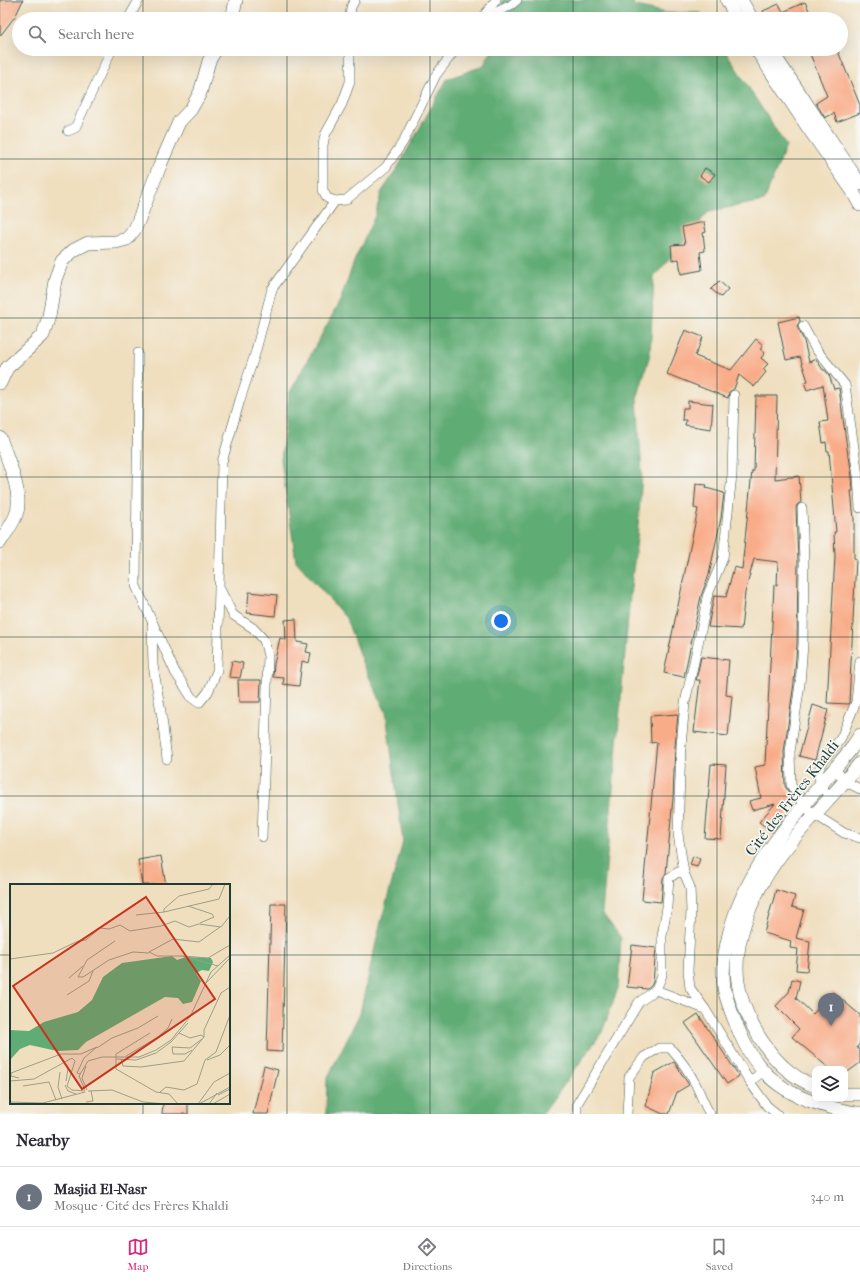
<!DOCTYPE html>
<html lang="en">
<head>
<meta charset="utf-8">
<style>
	:root { --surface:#fff; --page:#f2f2f3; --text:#2b2b33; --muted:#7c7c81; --line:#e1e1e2; --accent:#db2777 }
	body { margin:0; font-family:"IM FELL French Canon",serif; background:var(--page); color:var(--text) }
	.controls { position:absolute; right:12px; bottom:12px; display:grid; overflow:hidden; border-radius:8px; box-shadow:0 4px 16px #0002 }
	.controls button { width:36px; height:36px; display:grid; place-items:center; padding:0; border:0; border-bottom:1px solid var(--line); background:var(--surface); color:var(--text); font:20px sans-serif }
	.you { position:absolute; left:501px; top:621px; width:14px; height:14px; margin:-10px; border:3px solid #fff; border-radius:50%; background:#1a73e8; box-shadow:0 0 0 6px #1a73e833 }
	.badge { display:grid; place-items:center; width:26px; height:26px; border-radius:50%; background:var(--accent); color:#fff; font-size:13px; font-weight:700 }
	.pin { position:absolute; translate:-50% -33px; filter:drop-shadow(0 1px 2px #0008) }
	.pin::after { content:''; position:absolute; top:21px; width:14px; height:12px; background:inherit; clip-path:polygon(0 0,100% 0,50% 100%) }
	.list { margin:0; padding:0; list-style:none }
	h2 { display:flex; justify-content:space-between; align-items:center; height:52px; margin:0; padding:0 16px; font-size:17px }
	h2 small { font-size:13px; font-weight:400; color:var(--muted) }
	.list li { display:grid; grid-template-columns:26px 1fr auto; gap:12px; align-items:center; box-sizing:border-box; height:60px; padding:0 16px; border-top:1px solid var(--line) }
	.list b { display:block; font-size:15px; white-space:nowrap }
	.list p { margin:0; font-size:13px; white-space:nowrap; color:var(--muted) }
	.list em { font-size:13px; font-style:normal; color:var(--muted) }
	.icon { flex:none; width:22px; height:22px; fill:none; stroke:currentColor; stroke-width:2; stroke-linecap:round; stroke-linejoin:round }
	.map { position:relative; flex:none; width:860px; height:1114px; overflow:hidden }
	.search { position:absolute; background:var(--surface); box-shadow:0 4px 16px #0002; left:12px; right:12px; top:12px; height:44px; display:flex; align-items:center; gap:10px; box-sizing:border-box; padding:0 14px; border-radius:22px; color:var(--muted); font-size:15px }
	.sheet { height:112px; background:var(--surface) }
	nav { display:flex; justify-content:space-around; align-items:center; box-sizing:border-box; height:56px; border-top:1px solid var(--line); background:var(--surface); font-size:11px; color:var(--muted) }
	nav a { display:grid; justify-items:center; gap:2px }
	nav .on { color:var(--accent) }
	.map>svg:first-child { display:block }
</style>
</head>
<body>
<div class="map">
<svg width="860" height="1114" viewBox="0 0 860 1114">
	<rect width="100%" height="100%" fill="#f6f6f2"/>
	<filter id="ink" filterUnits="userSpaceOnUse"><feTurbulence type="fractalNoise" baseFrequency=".025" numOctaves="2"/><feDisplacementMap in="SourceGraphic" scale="8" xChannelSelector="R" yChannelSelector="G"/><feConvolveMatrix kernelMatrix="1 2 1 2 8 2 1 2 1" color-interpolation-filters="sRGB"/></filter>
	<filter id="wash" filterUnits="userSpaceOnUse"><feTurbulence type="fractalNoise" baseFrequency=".012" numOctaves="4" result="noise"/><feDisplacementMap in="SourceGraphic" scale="16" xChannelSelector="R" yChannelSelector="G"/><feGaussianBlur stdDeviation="0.9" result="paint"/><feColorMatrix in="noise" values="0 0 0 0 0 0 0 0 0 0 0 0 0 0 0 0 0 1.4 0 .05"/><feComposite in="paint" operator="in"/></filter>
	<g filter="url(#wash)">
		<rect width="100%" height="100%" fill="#f0dfbf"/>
		<g fill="#60ac75" stroke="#407454">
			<path d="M503,0H634L633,5L667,13H701L705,19H511L502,3Z"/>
			<path d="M493,49H724L786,146L764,201L709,211L654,277L650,354L637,399L642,475L637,538L630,595L602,913L621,938L618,988L602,1032L543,1114H326L327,1079L360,1013L379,929L403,842L386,712L362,662L346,618L296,561L281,460L289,394L340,301L355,259L375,216L381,193L398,167L447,79L483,66Z"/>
		</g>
		<g id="blocks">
			<g fill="#f9ac88">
				<path d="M0,0H23L16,15L0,36Z"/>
				<path d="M805,2L813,19H766L763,11L779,4L783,12Z"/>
				<path d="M808,49H837L860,105V113L837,122L834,113L825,118L816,103L827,96Z"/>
				<path d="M705,168L715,174L709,182L700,176Z"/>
				<path d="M704,222L706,232L703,233L705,251L700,252L702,270L681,274L679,259L672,260L671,245L685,244L682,227Z"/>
				<path d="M719,281L728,289L721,297L711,289Z"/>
				<path d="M799,317L800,321L797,326L804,341L809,362L816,359L823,370H825L829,375L834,389L839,388L848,456H849L852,477L853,491H851L854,519V558L856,559L849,704L827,703L835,556L834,532H836L829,451H827L826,442L823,443L820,422L828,421L823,385L807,390L804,382L808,381L800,357L786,360L778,322Z"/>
				<path d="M685,330L703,337L695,356L731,370L756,339L763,345L760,349L765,353L761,358L768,364L763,369L766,372L754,387L739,375L734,389L729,392L728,398L667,374Z"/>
				<path d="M756,396H777L775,479L799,476L801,502L797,505L796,508L798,561L797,644L794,683L784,752L785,786L791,796L794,805L772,832L759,822L775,804L752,810L749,801L761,798L755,767L765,765L774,585H777L778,562L754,559L745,593L741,629L708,627L714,596L726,597L734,567L742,569L752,471H754Z"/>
				<path d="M688,401L713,404L711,429L685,425L686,420H682L683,408H688Z"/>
				<path d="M696,484L707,485L706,488L724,493L721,518L709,575L701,596L684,677L664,673L698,509L694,508Z"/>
				<path d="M249,592L277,595L275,616L247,613Z"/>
				<path d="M296,619L297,642L308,644L306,652L311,653L309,663L302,661L299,686L283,684L284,678L273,677L274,664L280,638L286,640L285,620Z"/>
				<path d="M701,657L729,660L726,695L732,696L728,736L694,732L700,680H696Z"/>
				<path d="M232,661L243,663L240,678L229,677Z"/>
				<path d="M238,680H261L260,702H239Z"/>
				<path d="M813,705L828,710L815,760L799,756Z"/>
				<path d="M678,714L675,746L673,798L666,873L663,878L661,902L642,900L657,742L651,743L650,716Z"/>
				<path d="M711,764L726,765L721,839L705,838Z"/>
				<path d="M161,856L166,885H142L138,860Z"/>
				<path d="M693,856L700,859L697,867L690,865Z"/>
				<path d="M776,890L795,896L792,907L804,910L796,938L810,941L807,971L796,970L798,949L790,948L791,941L764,933Z"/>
				<path d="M271,904H286L282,1052L267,1051Z"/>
				<path d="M632,945L656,948L653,982L651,986L647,989L627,987Z"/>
				<path d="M792,979L800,981L796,998L813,1014L833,992L860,1015V1043L857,1047L860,1051V1063L845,1074V1069H830L792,1037L799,1029L776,1006L789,992Z"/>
				<path d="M698,1014L739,1076L727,1084L685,1023Z"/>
				<path d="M674,1062L689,1085L677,1092L669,1114H663L646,1106L654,1073Z"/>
				<path d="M264,1066L278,1070L268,1114H253Z"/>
				<path d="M163,1103H188V1114H162Z"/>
			</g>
		</g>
	</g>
	<g filter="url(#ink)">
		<use href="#blocks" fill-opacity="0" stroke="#3e5549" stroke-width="1"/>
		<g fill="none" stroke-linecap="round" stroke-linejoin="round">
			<g stroke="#3e5549" stroke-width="10">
				<g id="minor">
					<path d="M482,18L496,0"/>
					<path d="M128,19L139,0"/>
					<path d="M350,19L351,7L355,0"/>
					<path d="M482,19L511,5L517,0"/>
					<path d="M350,49V82L342,104L325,135L323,145V190L327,198L335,201L346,200L386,167L403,142L436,75L456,49"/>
					<path d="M68,131L75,128L112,49"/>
					<path d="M803,326L815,348L845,385L858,476L860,508"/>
					<path d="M138,353L136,586L175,672L192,698L199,703L208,692L217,671L222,462L240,400L255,354L272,289L335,201"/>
					<path d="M802,508L804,561L803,644L800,684L790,752L791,785L804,806L814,814L844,833L860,838"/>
					<path d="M220,589L233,615L253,628L264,640L268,656L262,837"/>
					<path d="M152,625L153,665L162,718L167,759"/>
					<path d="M835,768L844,781L860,789"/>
					<path d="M830,797L821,786L818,773L821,764L841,738L856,702L860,661"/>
					<path d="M684,873L678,834L681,746L685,703L703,621L707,597L723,558L732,475L734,395"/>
					<path d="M656,990L705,1009"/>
					<path d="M750,1082L767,1106L777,1114"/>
					<path d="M577,1114V1104L639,1002L656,990L662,975V936L667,907L669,878L678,872L684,873L690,887L691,911L688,971L690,988L705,1009L750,1082L763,1071"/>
					<path d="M627,1114L629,1077L644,1057L659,1048H670C681,1060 689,1071 696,1085C701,1095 704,1105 710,1114"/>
				</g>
			</g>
			<g stroke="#3e5549" stroke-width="14">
				<g id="secondary">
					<path d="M727,0L737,19"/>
					<path d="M741,0L752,19"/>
					<path d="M232,19L236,0"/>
					<path d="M756,49L807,126L852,190L860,205"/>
					<path d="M770,49L860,184"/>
					<path d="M0,383L7,368L43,335L49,316L55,280L62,261L74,250L88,243L116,242L127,239L135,229L161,163L179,122L191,109L200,93L209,61L216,49"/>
					<path d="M0,438C7,458 24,495 16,515C12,525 5,534 0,542"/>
					<path d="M860,735L851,749C803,808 743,865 727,943C724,957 722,973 724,988C727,1002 733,1017 739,1031C761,1086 801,1103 856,1113H860"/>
					<path d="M815,1086C786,1076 767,1052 753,1026C737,995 733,970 741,936C760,860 814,820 860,763"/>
					<path d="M845,1094H860"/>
				</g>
			</g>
			<use href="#minor" stroke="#fff" stroke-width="9"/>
			<use href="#secondary" stroke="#fff" stroke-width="13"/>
		</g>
	</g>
	<path fill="none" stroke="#1f3d34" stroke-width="1" stroke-opacity="0.55" d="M143,0V19M287,0V19M430,0V19M573,0V19M717,0V19M143,49V885M287,49V1114M430,49V1114M573,49V1114M717,49V1114M0,159H860M0,318H860M0,477H860M0,637H860M0,796H860M0,955H11M229,955H860M143,1103V1114"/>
	<g text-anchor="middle" stroke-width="3.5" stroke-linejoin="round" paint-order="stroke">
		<g font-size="15" fill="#1f3d34" stroke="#f6f6f2">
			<text transform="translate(792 798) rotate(-52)" y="5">Cité des Frères Khaldi</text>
		</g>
	</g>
	<g transform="translate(10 884)">
		<rect width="220" height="220" fill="#f0dfbf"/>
		<path d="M162,72L167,76L176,73L201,74L203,78L199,87L192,86L186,89L191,97L182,118L173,120L168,114L155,113L76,158L68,166L47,167L20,161L10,165L0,176V146L19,147L34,138L68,128L82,116L93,93L112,79Z" fill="#60ac75"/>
		<path fill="none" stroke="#9c9e87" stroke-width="1" d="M203,0L199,5L169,12L154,25V28L209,15L215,0M178,22L202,30L204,33L190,39M126,31L154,28M105,57L77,76L68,93H73L99,76L123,68L139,69M173,72L198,74L220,61M0,75L43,69L68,57L76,56L90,44L99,45L110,41L120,47L151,42L165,37L179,43L189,40L211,43L220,32M208,82L172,72H147L139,68L163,55L189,58L210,43M59,94L73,82M196,99L220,74M57,111L79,97L83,87M140,149L106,170V185L146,208L159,210L168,220M194,153V146L211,109L220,103M87,164L102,154L128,144L148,132M182,166L175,170H163L162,163L180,164L192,155M116,172L148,153L158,144L162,135M107,175L126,176L146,169L161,158L178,139M111,175L113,182L131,183L174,177L194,153L191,151L180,154L169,149M197,176L210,171L220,161M76,182L72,194L77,206M50,188L48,203L52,215M9,194L1,192V189L51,170H71L87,163L74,174L67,189L70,190M0,197L24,195L62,174L65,177L57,202L62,206L75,207M56,197L58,185M55,201L58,207L66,210M13,202L39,198L46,216M75,206L69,192L78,177L92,173H129L146,166L161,156L180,133L201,88L220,71M78,207L102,206L133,218L156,220M150,208L156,203L174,206L187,200L195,176L206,168L220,131M208,211L220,205M0,218L33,219L75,208M76,218L83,217L81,207M188,220L204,198L220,189M189,220L220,203M199,220L207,209M203,220L220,210"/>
		<path fill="#c8321e" fill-opacity="0.15" stroke="#c8321e" stroke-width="2" d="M136,13L205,115L72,205L3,102Z"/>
		<rect width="220" height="220" fill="none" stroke="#1f3d34" stroke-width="2"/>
	</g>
</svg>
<div class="controls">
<button><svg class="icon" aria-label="layers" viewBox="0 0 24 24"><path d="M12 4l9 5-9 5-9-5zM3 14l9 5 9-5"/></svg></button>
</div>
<div class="you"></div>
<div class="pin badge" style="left:831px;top:1026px;background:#6b7280">1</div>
<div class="search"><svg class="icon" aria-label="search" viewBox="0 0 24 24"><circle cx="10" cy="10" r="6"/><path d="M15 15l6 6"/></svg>Search here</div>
</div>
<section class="sheet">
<h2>Nearby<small></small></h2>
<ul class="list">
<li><span class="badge" style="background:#6b7280">1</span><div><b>Masjid El-Nasr</b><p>Mosque · Cité des Frères Khaldi</p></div><em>340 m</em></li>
</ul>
</section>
<nav>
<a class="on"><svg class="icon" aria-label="map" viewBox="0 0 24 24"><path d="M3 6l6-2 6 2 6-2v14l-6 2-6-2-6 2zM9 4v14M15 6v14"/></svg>Map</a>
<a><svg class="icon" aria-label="directions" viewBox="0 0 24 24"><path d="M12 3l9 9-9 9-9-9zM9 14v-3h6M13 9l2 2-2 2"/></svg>Directions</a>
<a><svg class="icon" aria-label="saved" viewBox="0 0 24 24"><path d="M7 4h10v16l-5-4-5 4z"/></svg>Saved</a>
</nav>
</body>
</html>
